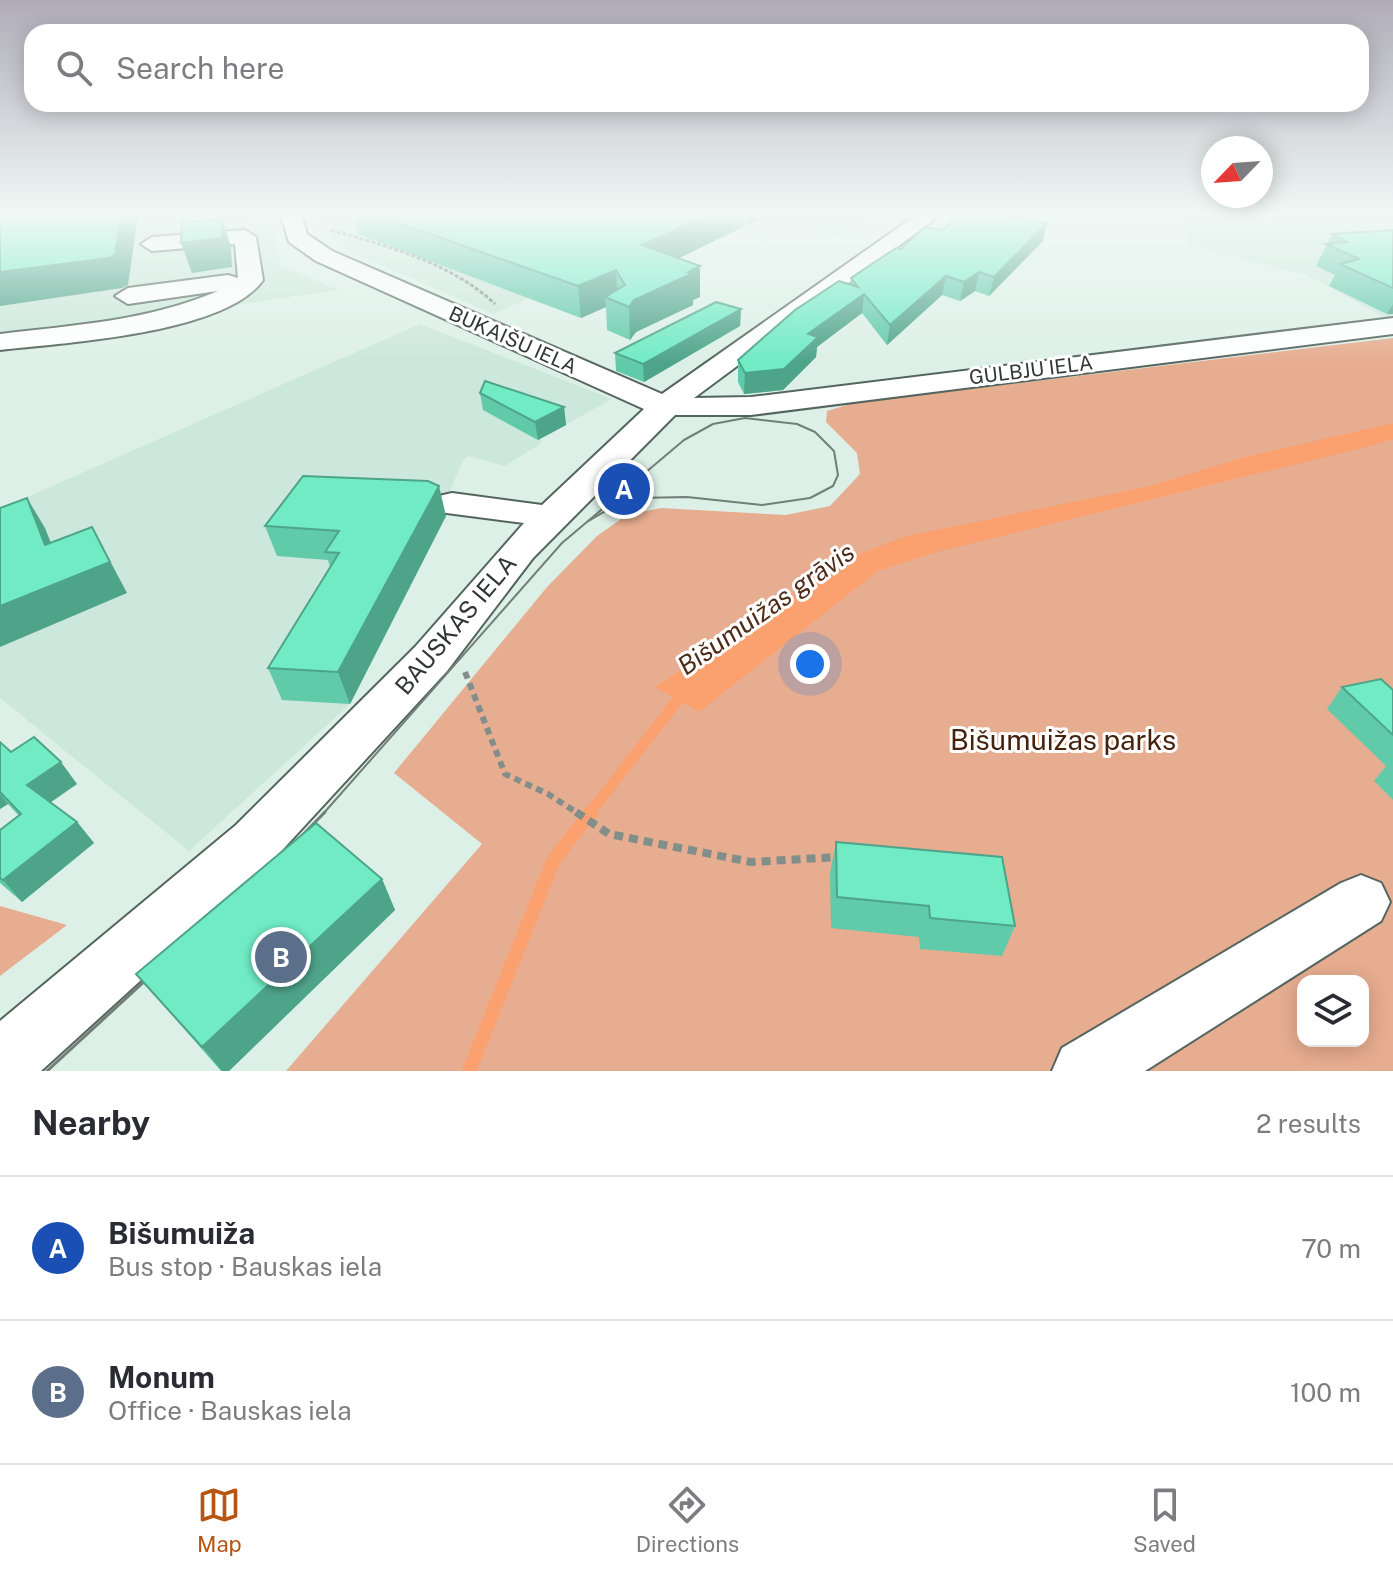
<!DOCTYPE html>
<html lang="en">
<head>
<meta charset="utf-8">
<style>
	:root { --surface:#fff; --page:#f7f7f7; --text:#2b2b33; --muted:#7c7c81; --line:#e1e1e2; --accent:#b75613 }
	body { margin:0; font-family:"Public Sans",sans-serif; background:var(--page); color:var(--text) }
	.controls { position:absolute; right:24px; bottom:24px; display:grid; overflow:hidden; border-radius:16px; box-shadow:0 4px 20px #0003 }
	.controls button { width:72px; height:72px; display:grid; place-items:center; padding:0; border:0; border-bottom:2px solid var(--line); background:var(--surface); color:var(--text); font:40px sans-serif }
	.compass { position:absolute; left:1201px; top:136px; width:72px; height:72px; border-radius:50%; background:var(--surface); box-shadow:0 4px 20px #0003; rotate:245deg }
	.you { position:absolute; left:810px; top:664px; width:28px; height:28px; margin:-20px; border:6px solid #fff; border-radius:50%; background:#1a73e8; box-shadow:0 0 0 12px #1a73e833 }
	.badge { display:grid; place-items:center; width:52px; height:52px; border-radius:50%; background:var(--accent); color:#fff; font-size:26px; font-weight:700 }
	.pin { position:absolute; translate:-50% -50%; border:4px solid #fff; box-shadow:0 2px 8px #0006 }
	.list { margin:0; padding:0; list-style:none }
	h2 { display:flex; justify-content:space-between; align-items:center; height:104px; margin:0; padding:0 32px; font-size:34px }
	h2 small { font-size:26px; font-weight:400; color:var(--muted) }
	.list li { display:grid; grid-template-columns:52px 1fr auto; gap:24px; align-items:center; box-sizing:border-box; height:144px; padding:0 32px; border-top:2px solid var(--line) }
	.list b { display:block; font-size:30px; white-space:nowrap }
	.list p { margin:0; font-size:26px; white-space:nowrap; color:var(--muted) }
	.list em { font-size:26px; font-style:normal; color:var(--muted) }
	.icon { flex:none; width:44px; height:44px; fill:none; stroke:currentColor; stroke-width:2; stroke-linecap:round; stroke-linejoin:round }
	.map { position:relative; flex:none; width:1393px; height:1071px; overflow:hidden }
	.search { position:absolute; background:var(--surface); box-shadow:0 4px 20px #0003; left:24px; right:24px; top:24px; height:88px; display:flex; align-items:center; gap:20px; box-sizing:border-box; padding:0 28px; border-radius:24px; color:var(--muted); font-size:30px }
	.sheet { height:392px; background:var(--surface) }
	nav { display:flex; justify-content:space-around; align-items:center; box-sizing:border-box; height:112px; border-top:2px solid var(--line); background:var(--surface); font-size:22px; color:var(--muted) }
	nav a { display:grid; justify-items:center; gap:4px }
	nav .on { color:var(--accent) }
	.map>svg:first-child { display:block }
</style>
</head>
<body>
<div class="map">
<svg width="1393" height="1071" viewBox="0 0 1393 1071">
	<rect width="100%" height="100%" fill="#ddf0e8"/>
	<g fill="#cce7dc">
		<path d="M0,213H248V218L267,217L264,228L274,231L280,265L338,290L201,310L0,348Z"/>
		<path d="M314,213H873L846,237L728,214L493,314L336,245Z"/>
		<path d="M1180,213H1393V317L1386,318L1307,275L1188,245Z"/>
		<path d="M420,324L612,399L539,439L543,442L505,466L468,456L463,460L449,493L447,512L350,704L189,851L0,698V509Z"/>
	</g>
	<g fill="#e7ad90" fill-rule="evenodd">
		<path d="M1393,338V1071H286L482,844L394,773L547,587L597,536L627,515L661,508L786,515L830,506L860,474L857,453L826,422L827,411L853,403ZM1303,981H1363V1041H1303Z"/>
		<path d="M0,906L67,925L0,976Z"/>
	</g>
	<path fill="#fba170" d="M1393,423V439L1371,446L940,551L878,571L699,712L655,687L852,557L906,536L1146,487L1245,457Z"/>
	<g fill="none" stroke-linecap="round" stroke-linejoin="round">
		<path stroke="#fba170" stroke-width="11" d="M589,814L684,692"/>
		<path stroke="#fba170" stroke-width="14" d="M469,1071L553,861L591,812"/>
		<g stroke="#54655e" stroke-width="4">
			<g id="minor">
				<path d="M280,213H301L307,234L332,251L662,394L919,213H943L694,398L751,397L1393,318V334L751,415H675L533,558L447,671L274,859L41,1071H0V1021L236,825L415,647L524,523L439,512L434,504L439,496L452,493L542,505L644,409L316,261L289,242Z"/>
				<path d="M245,230L256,237L263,280C226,334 62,343 0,350V334C74,325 148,321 218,291L128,304L115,296L128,288L228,275L238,278L235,244L152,251L141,244L152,237Z"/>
				<path d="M1361,875L1381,883L1390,902L1381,921L1145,1071H1052L1062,1048L1341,883Z"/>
			</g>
		</g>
		<path stroke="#828e89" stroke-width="3" stroke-dasharray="4 2" stroke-linecap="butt" d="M331,230C387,246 452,263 495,304"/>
		<path stroke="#828e89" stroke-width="6" stroke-dasharray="7 5" stroke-linecap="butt" d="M465,672L505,774L548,794L579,814"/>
		<path stroke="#828e89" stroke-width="8" stroke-dasharray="9 6" stroke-linecap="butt" d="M576,812L609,834L751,862L839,857"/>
		<use href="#minor" fill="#fff" fill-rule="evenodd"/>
		<path stroke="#727e79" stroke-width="2" d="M323,814L562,543L684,440L713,424L745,418L797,424L815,432L834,451L838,475L833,486L810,498L762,505L687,497L637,498L617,504L587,522"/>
		<g stroke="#727e79" stroke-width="3">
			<path d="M290,848L325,812"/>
			<path d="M47,1071L160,967"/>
		</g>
	</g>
	<g fill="#60caa9">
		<path d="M353,213H770L748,225L745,216V226L679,258L700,297L693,300V305L636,332L630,340L607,330L606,307L581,318L358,234Z"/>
		<path d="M942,230L1043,241L989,296L975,291L960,301L942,295L887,345L862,313L817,347L816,357L783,390L744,394L738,382V360L850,285L851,278L901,249Z"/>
		<path d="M1393,230V314H1387L1329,286L1335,275L1316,266L1332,234Z"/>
		<path d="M741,309L740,326L644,382L616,371L615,353Z"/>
		<path d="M480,393L564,407L566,425L538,440L483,410Z"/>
		<path d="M446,516L350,704L282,700L268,668L330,567L328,560L277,556L265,526Z"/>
		<path d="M1342,687L1393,690V800L1374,781L1386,766L1327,709Z"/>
		<path d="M0,742L11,752L77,784L50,802L77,822L94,843L22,902L0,883V830L19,816L8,804L0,809Z"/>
		<path d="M836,842L1015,926L1002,956L920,949L919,937L831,928L830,873Z"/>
		<path d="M382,879L395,910L229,1071H221L136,974Z"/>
	</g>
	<g fill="#4ea489">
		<path d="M122,213H137L138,215L128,285L122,288L0,306V272Z"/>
		<path d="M714,213H745V226L644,275L642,245Z"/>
		<path d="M748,213H770L748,225Z"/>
		<path d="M222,219L231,247L232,267L192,273L181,243Z"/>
		<path d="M1047,223L1043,241L989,296L994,277Z"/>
		<path d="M700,266V297L693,300V305L636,332L630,340L629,307L634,300Z"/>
		<path d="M616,270L618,301L605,297L606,307L581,318L578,286Z"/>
		<path d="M979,272L975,291L960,301L964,282Z"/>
		<path d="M946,276L942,295L887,345L890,325Z"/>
		<path d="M864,294L862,313L817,347L816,357L783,390L744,394L745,373Z"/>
		<path d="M1393,304V314H1387Z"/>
		<path d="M741,309L740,326L644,382L643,364Z"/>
		<path d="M564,407L566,425L538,440L535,422Z"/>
		<path d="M439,486L446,516L350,704L338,672Z"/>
		<path d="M27,498L45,528L64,576L45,545Z"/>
		<path d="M92,527L127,593L0,647V606Z"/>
		<path d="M61,762L77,784L44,807L27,785Z"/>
		<path d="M0,794L8,804L0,809Z"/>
		<path d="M77,822L94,843L22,902L3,880Z"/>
		<path d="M382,879L395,910L229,1071H222L202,1047Z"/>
	</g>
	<g fill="#70ebc4" stroke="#4ea489" stroke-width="2">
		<path d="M0,213H122L115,254L109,258L0,272Z"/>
		<path d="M370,213H714L642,245L700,266L688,272L693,273L634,300L629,307L605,297L625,285L616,270L578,286Z"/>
		<path d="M963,213H993L1047,223L994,277L979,272L964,282L946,276L890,325L864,294L808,334L818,337L784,369L745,373L738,360L795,310L839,281L858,287L851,278L896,248L901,249L925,227L942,230Z"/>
		<path d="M222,219V238L181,243L182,222Z"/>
		<path d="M1393,230V288L1340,264L1359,259L1326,244L1347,242L1332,234Z"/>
		<path d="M716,302L741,309L643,364L615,353Z"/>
		<path d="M485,381L564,407L535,422L480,393Z"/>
		<path d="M303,476L428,481L439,486L338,672L268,668L339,553L325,552L339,531L265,526Z"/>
		<path d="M27,498L45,545L92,527L110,562L0,606V508Z"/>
		<path d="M1381,679L1393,690V735L1342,687Z"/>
		<path d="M34,737L61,762L27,785L77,822L3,880L0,878V830L21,814L0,792V742L11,752Z"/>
		<path d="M316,823L382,879L202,1047L136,974Z"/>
		<path d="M836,842L1002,857L1015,926L930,918L929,906L837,897Z"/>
	</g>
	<linearGradient id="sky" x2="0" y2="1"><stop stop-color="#afacb8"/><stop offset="0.59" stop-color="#f0f8f5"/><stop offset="1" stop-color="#f0f8f5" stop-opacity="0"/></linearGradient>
	<rect width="1393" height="363" fill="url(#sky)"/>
	<g text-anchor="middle" stroke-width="6" stroke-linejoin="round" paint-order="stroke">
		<g font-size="20" fill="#303734" stroke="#fff">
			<text transform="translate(513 340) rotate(24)" y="7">BUKAIŠU IELA</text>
			<text transform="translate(1031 370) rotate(-7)" y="7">GULBJU IELA</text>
		</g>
		<g font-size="24" fill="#303734" stroke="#fff">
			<text transform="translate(456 625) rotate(-50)" y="8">BAUSKAS IELA</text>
		</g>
		<g font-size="26" font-style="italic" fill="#4f2b17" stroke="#fff">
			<text transform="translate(766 609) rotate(-35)" y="9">Bišumuižas grāvis</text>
		</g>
		<g font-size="28" fill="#46220e" stroke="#fff">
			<text x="1063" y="750">Bišumuižas parks</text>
		</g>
	</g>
</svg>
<div class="controls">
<button><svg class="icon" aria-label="layers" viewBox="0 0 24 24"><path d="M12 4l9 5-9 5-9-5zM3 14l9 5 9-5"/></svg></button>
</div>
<svg class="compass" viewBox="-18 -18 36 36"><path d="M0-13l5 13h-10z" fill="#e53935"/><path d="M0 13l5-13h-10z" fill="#7c7c81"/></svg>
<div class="you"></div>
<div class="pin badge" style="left:624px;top:489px;background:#1a4fb4">A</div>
<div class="pin badge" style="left:281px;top:957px;background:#5c6f8a">B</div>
<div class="search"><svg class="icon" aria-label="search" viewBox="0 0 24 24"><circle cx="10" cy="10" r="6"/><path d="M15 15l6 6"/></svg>Search here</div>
</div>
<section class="sheet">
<h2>Nearby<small>2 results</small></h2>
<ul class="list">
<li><span class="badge" style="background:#1a4fb4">A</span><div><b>Bišumuiža</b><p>Bus stop · Bauskas iela</p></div><em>70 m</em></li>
<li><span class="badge" style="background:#5c6f8a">B</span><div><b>Monum</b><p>Office · Bauskas iela</p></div><em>100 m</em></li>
</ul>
</section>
<nav>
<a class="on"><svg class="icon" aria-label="map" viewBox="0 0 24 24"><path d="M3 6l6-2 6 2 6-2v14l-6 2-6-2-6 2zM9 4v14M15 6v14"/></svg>Map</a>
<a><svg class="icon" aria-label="directions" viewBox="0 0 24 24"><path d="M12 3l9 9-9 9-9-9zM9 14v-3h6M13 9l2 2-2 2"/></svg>Directions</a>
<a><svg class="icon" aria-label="saved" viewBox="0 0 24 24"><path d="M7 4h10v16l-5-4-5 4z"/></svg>Saved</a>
</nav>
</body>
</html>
